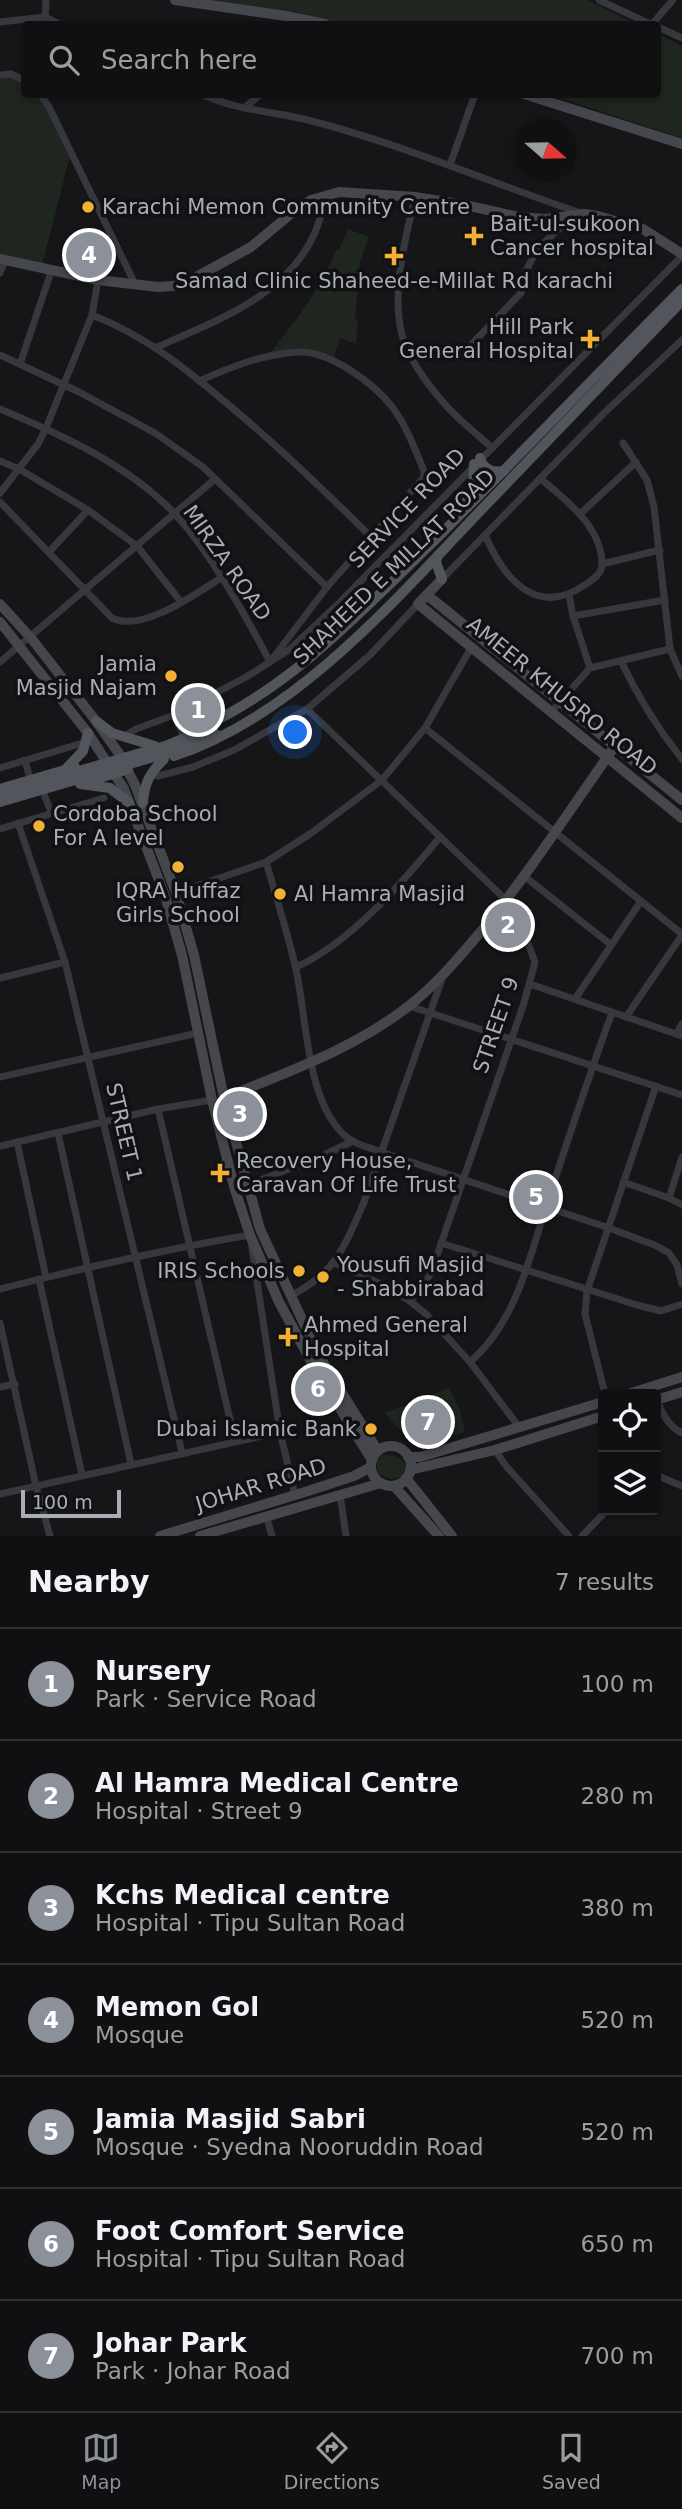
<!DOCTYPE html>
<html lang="en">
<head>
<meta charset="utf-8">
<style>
	:root { --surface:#101012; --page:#1e1e20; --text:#f1f3f6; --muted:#9c9d9f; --line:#303032; --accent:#8c9099 }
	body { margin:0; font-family:"DejaVu Sans",sans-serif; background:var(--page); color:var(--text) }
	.controls { position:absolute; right:21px; bottom:21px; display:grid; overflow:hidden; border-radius:7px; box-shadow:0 4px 10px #0003 }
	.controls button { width:63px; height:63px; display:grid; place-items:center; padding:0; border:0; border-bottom:2px solid var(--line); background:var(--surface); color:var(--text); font:35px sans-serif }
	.compass { position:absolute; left:514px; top:119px; width:63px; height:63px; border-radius:50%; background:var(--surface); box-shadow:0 4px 10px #0003; rotate:110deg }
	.scale { position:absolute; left:21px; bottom:18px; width:100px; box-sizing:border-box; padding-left:7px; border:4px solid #a8adb8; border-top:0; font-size:19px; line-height:24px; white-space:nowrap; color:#a8adb8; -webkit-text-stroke:5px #111113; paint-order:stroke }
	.you { position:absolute; left:296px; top:733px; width:24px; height:24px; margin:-18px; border:5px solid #fff; border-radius:50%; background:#1a73e8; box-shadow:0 0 0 10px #1a73e833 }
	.badge { display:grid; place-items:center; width:46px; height:46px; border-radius:50%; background:var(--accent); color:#fff; font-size:23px; font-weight:700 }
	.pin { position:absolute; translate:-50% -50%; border:4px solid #fff; box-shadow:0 2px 7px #0006 }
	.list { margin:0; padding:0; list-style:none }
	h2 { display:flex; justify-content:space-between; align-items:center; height:91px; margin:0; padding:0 28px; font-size:30px }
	h2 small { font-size:23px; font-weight:400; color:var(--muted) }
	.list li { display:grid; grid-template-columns:46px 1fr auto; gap:21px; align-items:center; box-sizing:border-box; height:112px; padding:0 28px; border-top:2px solid var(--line) }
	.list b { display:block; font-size:26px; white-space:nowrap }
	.list p { margin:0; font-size:23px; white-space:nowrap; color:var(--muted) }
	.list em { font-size:23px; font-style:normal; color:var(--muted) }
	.icon { flex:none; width:38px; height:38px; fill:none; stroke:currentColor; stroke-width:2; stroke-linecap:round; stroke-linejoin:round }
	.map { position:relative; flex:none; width:682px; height:1536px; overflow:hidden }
	.search { position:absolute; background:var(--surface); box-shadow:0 4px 10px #0003; left:21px; right:21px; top:21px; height:77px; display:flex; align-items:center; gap:18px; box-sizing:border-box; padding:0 24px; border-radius:7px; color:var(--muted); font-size:26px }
	.sheet { height:875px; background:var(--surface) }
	nav { display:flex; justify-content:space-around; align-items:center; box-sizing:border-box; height:98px; border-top:2px solid var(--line); background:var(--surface); font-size:19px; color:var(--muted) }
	nav a { display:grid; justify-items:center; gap:4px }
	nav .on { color:var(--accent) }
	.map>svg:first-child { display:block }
</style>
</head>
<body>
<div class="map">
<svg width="682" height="1536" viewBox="0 0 682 1536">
	<rect width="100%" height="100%" fill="#161618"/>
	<g fill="#1e261f">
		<path d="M197,0H587L637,24H339L295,12Z"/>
		<path d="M658,34L682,46V138L551,95L658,94Z"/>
		<path d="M0,75L24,80V94L40,95L71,152L41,269L0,259Z"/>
		<path d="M348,229L369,237L360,261L355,319H358L356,344L340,338L333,359L301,351L268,356C295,322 320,290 336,250H339Z"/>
		<path d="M449,1388L460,1410L465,1432C418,1445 418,1453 385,1413Z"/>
		<path d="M382,1455C394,1454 405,1458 407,1471C399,1481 389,1480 379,1474L376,1462Z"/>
	</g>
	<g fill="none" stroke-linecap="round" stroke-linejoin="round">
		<g stroke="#37383d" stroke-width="7">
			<path d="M599,0L650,24"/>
			<path d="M45,17L46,0"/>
			<path d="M0,22L45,17L59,24"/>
			<path d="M652,24L673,0"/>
			<path d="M658,27L682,38"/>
			<path d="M0,75L11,74L24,80"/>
			<path d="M40,94L49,107L135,284"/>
			<path d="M202,94C236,111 275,111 312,121C404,145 491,183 581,213"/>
			<path d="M244,108L261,94"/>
			<path d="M450,165L475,94"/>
			<path d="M415,197C405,240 391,291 402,335C409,359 427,384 444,403C457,419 476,433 491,447"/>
			<path d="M0,273L5,260"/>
			<path d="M92,315C146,336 185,368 230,406C279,447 326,492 371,537"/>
			<path d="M157,347C229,316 314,285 325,195"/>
			<path d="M466,350L521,293L525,273L537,249L572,217"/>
			<path d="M0,355L79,392L155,433L203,467L327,587"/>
			<path d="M20,364L51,272"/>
			<path d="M0,409C62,435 127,464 174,513C210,551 246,616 270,662L327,587L424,477V471C415,450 407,427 393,408C375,384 329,350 298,352C263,354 231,367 199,381"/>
			<path d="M623,443L647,480L654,507L670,649L682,676"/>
			<path d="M0,461L19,469L88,510L137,546L181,602"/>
			<path d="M0,493L38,444L46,428L92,315L98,280"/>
			<path d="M0,502L112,618C142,633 195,594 221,578"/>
			<path d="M580,514L636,462"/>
			<path d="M485,535C504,579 537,619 586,584C593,579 602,574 602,564C602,527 566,500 541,479"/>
			<path d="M49,552L88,510"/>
			<path d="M602,564L660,550"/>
			<path d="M442,579L603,414L682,340"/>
			<path d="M569,595L573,616L590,668"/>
			<path d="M573,616L665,600"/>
			<path d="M621,661C638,697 657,728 682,759"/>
			<path d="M0,662L215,479"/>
			<path d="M307,709L506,900L523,930L535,962L524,1003L431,1273L421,1289L410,1301"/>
			<path d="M552,711L590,668L670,649"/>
			<path d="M174,715L183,735"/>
			<path d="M425,728L682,934"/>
			<path d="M123,737L136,729L174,715L248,676L290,649L340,602L682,256"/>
			<path d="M25,760L30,779"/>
			<path d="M0,768L86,742"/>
			<path d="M158,776L193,767L234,750L307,709L370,655L418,604"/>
			<path d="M44,794L51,812"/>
			<path d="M18,823L65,962L182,1452"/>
			<path d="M0,829L104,798"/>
			<path d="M266,862C276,896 287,931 295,965C307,1014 305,1097 343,1134C353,1144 368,1147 381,1152L609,1228L657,1246L669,1253L677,1265L682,1284"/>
			<path d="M524,876L610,944"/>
			<path d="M176,893L266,862L310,834L382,780L425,728L472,646"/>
			<path d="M296,967C349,944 403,882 440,837"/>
			<path d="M0,978L65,962"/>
			<path d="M530,984L682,1036"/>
			<path d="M575,999L641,901"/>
			<path d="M409,1006L682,1095"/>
			<path d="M626,1017L682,935"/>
			<path d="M676,1034L682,1024"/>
			<path d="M0,1077L198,1033"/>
			<path d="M158,1109L235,1441"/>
			<path d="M58,1133L131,1464"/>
			<path d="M17,1142L46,1277"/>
			<path d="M0,1146L158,1109L212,1100"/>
			<path d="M623,1182L669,1198L682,1205"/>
			<path d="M235,1190L322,1156L353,1141"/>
			<path d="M669,1198L682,1157"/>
			<path d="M441,1243L637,1305L661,1311L682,1304"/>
			<path d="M335,1263L380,1284L410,1301L427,1315L470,1362L519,1427"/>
			<path d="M39,1279L82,1475"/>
			<path d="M0,1289C83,1268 166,1249 250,1235L280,1432L295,1495"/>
			<path d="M290,1296C335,1274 345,1246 364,1202L443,976"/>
			<path d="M0,1323L36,1486L50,1536"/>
			<path d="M470,1362C519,1320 531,1250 551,1191C571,1131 590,1072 612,1013"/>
			<path d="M0,1387L15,1384"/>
			<path d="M605,1394L585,1314L587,1291L656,1086"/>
			<path d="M657,1400C662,1413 668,1426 682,1433"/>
			<path d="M495,1450L506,1466L569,1536"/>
			<path d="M656,1475L682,1486"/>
			<path d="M0,1494L280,1432"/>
			<path d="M340,1494L346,1536"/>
			<path d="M266,1515L272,1536"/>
			<path d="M582,1536L607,1510"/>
		</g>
		<g stroke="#45474d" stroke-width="10">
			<path d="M175,0L286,16L325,24"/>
			<path d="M524,94L682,144"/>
			<path d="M0,259L98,280L158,287L173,286L187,282L251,247L293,212L311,200L339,192L415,197L465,205L519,217L546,219L584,214L598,216L643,229L682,254"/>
			<path d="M442,579L418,604L682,818"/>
			<path d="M427,595L682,800"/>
			<path d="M0,604L31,638L96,721L120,755L135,785L176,893L194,955L224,1098L260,1229L319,1356L378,1451"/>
			<path d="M0,622L88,733L124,789L165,896L182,955L212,1100L235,1190L250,1235L279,1302L312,1363L372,1460"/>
			<path d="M224,1098C287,1072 356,1048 410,1005C438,983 461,955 484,928C531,870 572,807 615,746"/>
			<path d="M628,1394L682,1377"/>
			<path d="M656,1400L682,1392"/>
			<circle cx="391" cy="1466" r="20"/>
			<path d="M408,1457H420L603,1402"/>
			<path d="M410,1470L495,1450L603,1416"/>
			<path d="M406,1478L452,1536"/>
			<path d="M394,1486L439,1536"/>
			<path d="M160,1536L305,1492L354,1476L371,1467"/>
			<path d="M200,1536L381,1483"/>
		</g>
		<g stroke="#53555c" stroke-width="10">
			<path d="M480,458C483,469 493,473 504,471"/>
			<path d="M465,506L473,484L474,464"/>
			<path d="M438,555L436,562L442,579"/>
			<path d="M96,721L112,733L155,746"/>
			<path d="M200,728C290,688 362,611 432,543C516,459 598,373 682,289"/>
			<path d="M174,756C296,716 396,599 483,508C549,439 616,370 682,301"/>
			<path d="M65,770L83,751L88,733"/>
			<path d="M90,781L128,769"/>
			<path d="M80,784L110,788L129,803"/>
			<path d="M0,789L75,767"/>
			<path d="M143,803C144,783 150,773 164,759"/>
		</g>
		<g stroke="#53555c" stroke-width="10">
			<path d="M0,794L168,745L212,727"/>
			<path d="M0,802L174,751L216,734"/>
		</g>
	</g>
	<g fill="#f2b134" stroke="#111113" stroke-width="2.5">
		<circle cx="88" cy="207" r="7"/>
		<path d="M470.5 225.5h7v7h7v7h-7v7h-7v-7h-7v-7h7z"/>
		<path d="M390.5 245.5h7v7h7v7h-7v7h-7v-7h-7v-7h7z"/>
		<path d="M586.5 328.5h7v7h7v7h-7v7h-7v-7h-7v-7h7z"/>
		<circle cx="171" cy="676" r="7"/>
		<circle cx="39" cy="826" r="7"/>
		<circle cx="178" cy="867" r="7"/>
		<circle cx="280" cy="894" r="7"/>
		<path d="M216.5 1162.5h7v7h7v7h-7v7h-7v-7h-7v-7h7z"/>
		<circle cx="299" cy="1271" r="7"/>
		<circle cx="323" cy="1277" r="7"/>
		<path d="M284.5 1326.5h7v7h7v7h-7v7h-7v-7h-7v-7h7z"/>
		<circle cx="371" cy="1429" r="7"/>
	</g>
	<g text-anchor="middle" stroke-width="7" stroke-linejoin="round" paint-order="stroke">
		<g font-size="21" fill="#a8adb8" stroke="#111113" text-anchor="start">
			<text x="102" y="214">Karachi Memon Community Centre</text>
			<text x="490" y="231">Bait-ul-sukoon<tspan x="490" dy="24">Cancer hospital</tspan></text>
			<text x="394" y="288" text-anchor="middle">Samad Clinic Shaheed-e-Millat Rd karachi</text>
			<text x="574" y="334" text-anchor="end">Hill Park<tspan x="574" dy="24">General Hospital</tspan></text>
			<text x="157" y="671" text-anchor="end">Jamia<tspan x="157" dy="24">Masjid Najam</tspan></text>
			<text x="53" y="821">Cordoba School<tspan x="53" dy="24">For A level</tspan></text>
			<text x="178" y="898" text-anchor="middle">IQRA Huffaz<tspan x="178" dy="24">Girls School</tspan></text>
			<text x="294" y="901">Al Hamra Masjid</text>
			<text x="236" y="1168">Recovery House,<tspan x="236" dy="24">Caravan Of Life Trust</tspan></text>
			<text x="337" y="1272">Yousufi Masjid<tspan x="337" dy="24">- Shabbirabad</tspan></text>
			<text x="285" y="1278" text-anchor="end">IRIS Schools</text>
			<text x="304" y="1332">Ahmed General<tspan x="304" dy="24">Hospital</tspan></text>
			<text x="357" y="1436" text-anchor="end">Dubai Islamic Bank</text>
		</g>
		<g font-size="21" fill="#a8adb8" stroke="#111113">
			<text transform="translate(407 508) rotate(-46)" y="7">SERVICE ROAD</text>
			<text transform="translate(227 563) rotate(55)" y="7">MIRZA ROAD</text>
			<text transform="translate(394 567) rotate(-44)" y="7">SHAHEED E MILLAT ROAD</text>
			<text transform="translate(562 696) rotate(39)" y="7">AMEER KHUSRO ROAD</text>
			<text transform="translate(496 1025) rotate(-71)" y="7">STREET 9</text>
			<text transform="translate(124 1132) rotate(77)" y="7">STREET 1</text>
			<text transform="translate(261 1485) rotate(-17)" y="7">JOHAR ROAD</text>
		</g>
	</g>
</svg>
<div class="controls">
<button><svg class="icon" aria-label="locate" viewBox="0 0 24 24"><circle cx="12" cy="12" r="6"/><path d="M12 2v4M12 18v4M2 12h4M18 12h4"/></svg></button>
<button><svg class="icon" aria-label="layers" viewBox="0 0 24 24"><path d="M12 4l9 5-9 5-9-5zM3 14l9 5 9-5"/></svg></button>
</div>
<svg class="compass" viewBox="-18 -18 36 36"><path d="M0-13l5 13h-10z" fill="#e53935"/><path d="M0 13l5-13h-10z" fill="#9c9d9f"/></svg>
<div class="scale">100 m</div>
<div class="you"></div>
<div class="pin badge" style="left:198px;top:710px">1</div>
<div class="pin badge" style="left:508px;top:925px">2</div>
<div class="pin badge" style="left:240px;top:1114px">3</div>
<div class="pin badge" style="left:89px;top:255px">4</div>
<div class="pin badge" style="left:536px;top:1197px">5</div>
<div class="pin badge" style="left:318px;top:1389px">6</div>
<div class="pin badge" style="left:428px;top:1422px">7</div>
<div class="search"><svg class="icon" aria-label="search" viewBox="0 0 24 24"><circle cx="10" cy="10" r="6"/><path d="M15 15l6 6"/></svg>Search here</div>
</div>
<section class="sheet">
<h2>Nearby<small>7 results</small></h2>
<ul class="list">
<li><span class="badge">1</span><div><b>Nursery</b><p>Park · Service Road</p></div><em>100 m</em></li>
<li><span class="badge">2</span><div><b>Al Hamra Medical Centre</b><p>Hospital · Street 9</p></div><em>280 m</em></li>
<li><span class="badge">3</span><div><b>Kchs Medical centre</b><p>Hospital · Tipu Sultan Road</p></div><em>380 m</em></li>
<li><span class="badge">4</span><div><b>Memon Gol</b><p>Mosque</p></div><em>520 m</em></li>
<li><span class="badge">5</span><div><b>Jamia Masjid Sabri</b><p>Mosque · Syedna Nooruddin Road</p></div><em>520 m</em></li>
<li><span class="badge">6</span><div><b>Foot Comfort Service</b><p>Hospital · Tipu Sultan Road</p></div><em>650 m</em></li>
<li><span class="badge">7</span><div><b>Johar Park</b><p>Park · Johar Road</p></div><em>700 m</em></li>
</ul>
</section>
<nav>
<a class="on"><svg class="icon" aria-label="map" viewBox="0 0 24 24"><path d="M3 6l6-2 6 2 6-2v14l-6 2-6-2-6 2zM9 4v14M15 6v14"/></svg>Map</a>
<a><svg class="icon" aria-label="directions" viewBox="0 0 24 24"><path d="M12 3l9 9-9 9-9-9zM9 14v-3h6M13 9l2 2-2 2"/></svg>Directions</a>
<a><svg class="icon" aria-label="saved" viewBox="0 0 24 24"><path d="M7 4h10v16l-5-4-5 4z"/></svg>Saved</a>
</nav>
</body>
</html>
